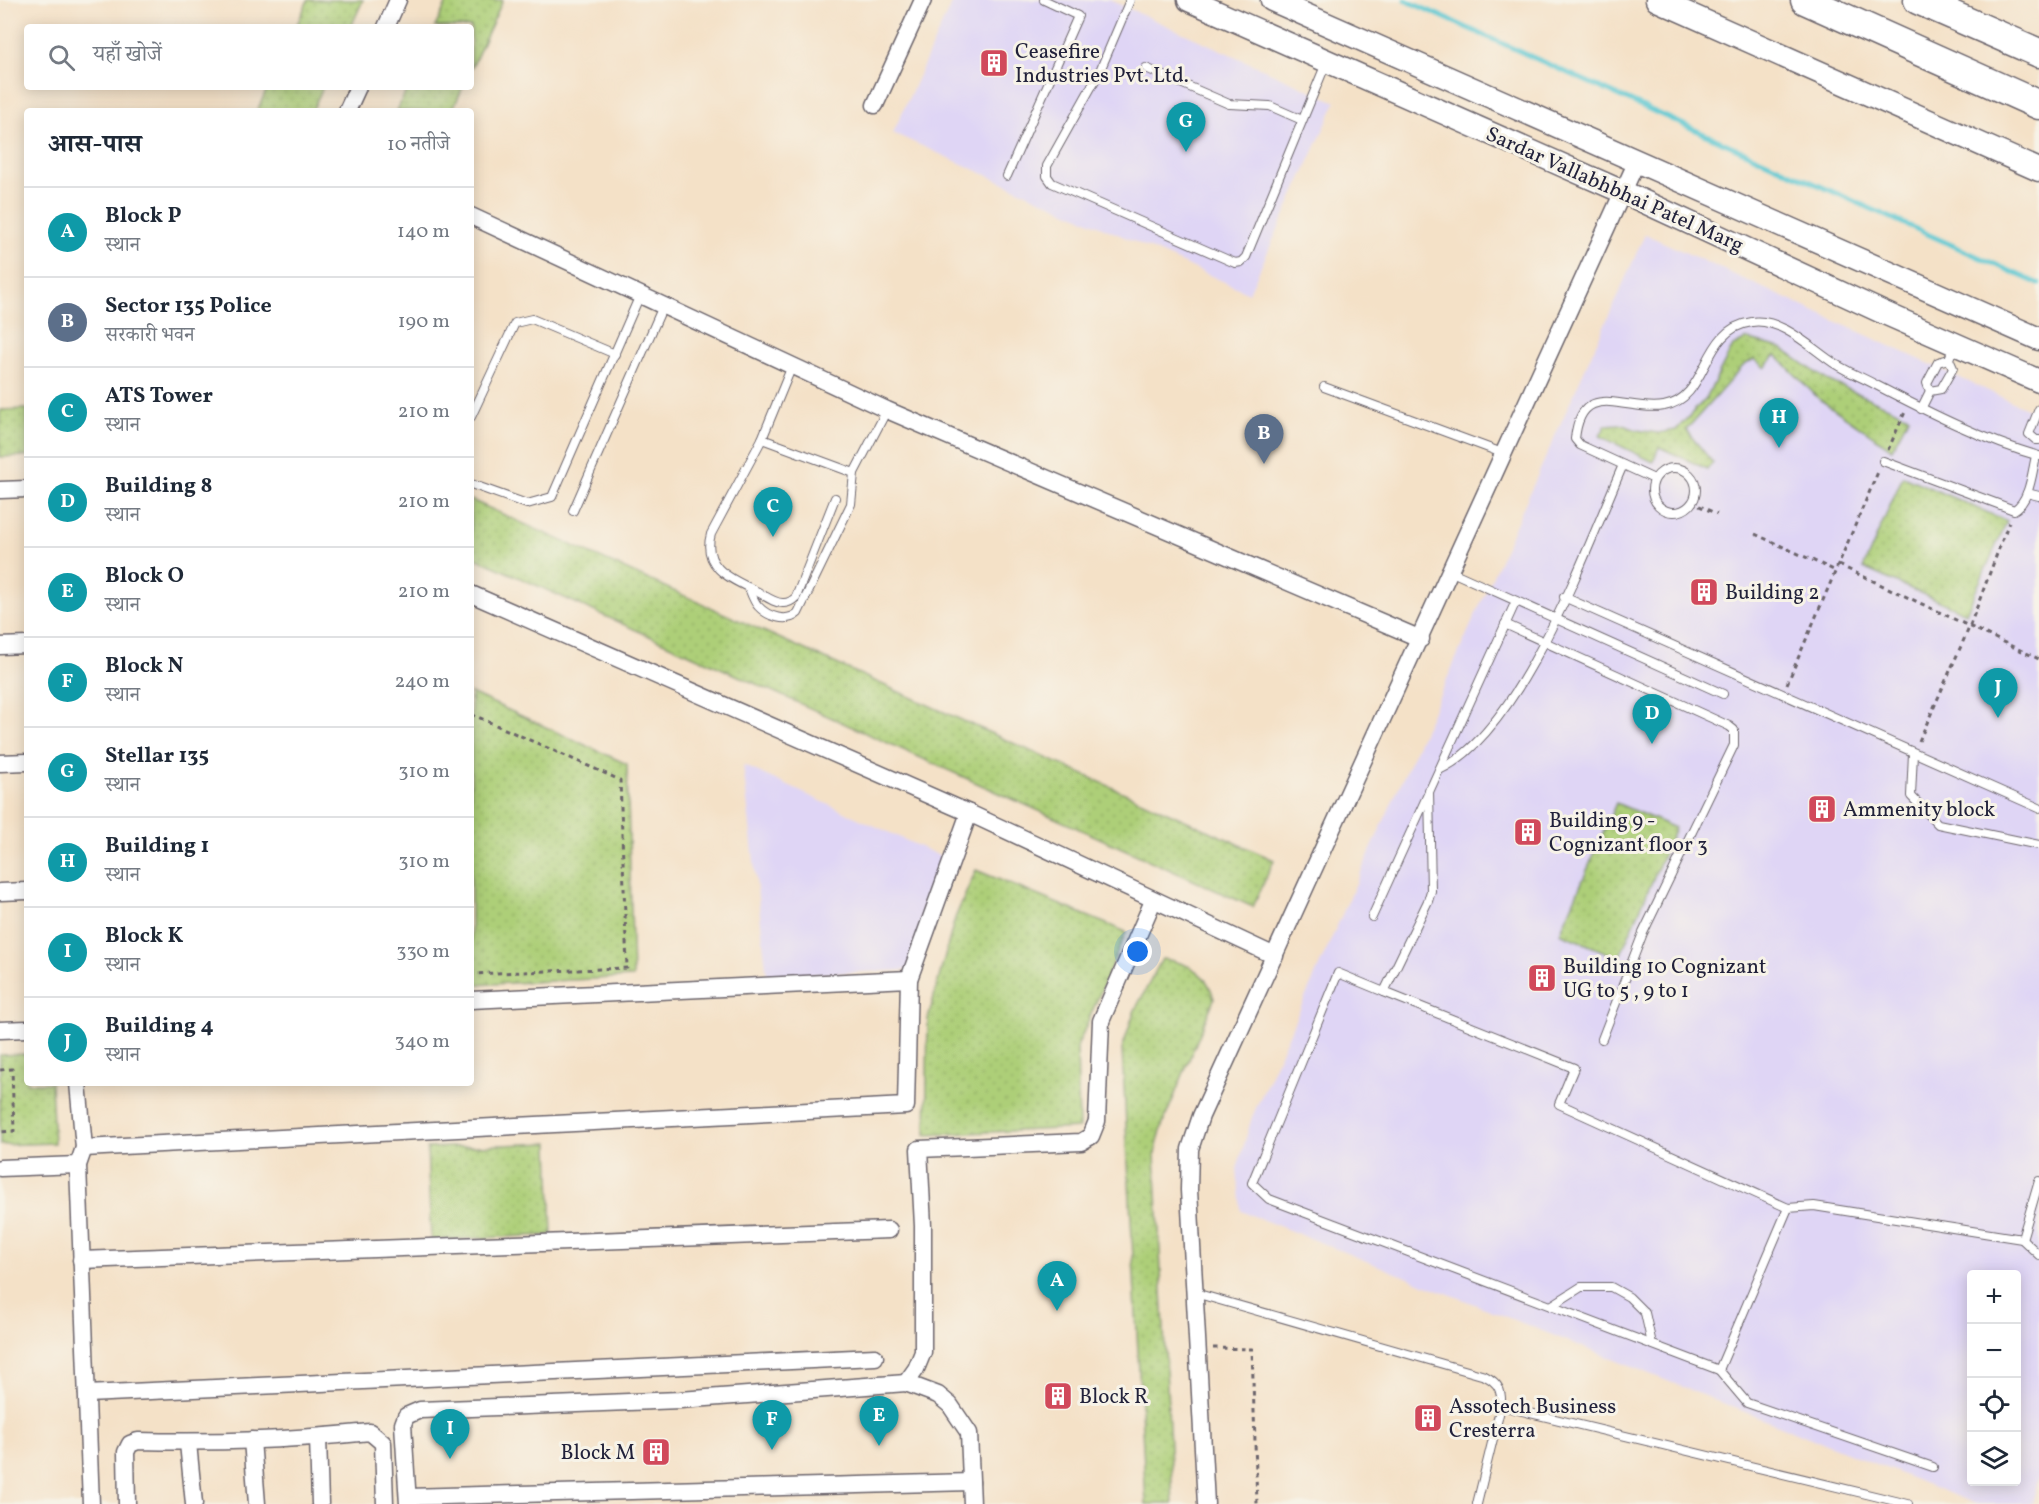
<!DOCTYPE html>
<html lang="hi">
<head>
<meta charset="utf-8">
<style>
	:root { --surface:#fff; --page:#f6f6f7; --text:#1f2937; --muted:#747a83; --line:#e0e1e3; --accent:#0b8043 }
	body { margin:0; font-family:Vollkorn,"Noto Serif Devanagari",serif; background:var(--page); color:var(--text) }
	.controls { position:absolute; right:18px; bottom:18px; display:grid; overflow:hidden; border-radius:6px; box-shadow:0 3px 15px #0003 }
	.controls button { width:54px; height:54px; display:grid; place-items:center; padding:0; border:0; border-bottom:2px solid var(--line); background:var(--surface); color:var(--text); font:30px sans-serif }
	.you { position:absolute; left:1138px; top:952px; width:21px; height:21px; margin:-15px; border:4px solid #fff; border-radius:50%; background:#1a73e8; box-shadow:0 0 0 9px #1a73e833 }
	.badge { display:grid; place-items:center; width:39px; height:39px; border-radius:50%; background:var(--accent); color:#fff; font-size:20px; font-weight:700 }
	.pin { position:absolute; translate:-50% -50px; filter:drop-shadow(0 2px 3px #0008) }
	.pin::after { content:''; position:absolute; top:32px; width:21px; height:18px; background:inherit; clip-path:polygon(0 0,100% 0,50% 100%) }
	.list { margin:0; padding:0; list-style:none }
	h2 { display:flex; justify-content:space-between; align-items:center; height:78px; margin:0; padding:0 24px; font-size:26px }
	h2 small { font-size:20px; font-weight:400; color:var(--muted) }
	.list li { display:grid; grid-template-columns:39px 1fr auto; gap:18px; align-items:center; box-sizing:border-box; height:90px; padding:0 24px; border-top:2px solid var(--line) }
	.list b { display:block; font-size:22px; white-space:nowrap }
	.list p { margin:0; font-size:20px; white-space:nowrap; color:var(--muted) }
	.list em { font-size:20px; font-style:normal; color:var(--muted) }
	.icon { flex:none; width:33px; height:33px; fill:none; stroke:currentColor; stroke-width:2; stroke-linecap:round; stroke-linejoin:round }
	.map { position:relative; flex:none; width:2039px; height:1504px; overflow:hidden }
	.search { position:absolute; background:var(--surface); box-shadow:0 3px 15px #0003; left:24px; top:24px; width:450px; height:66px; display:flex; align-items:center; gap:15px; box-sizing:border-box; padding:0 21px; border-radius:6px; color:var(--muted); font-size:22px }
	.panel { position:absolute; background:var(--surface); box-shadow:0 3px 15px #0003; left:24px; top:108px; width:450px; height:978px; border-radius:6px }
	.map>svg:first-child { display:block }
</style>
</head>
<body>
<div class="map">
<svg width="2039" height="1504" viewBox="0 0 2039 1504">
	<defs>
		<pattern id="park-dots" width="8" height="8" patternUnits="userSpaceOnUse" patternTransform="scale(1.5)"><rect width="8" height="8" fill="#adcf78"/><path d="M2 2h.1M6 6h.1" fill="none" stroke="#95b169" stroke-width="1.8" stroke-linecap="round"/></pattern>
	</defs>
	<rect width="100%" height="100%" fill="#f7f3e8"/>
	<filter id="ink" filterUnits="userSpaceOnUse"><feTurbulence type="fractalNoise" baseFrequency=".0167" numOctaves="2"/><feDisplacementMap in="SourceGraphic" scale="12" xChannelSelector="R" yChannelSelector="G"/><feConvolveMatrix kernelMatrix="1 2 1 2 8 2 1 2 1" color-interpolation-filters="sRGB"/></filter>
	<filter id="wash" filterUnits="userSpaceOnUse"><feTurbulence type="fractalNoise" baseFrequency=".008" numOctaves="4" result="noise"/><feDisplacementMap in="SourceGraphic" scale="24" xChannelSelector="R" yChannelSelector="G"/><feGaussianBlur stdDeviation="1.35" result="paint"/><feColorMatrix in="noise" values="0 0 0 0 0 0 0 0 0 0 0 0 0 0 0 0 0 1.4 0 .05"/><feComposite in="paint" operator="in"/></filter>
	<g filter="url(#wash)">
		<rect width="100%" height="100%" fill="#f4e1c7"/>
		<g fill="#dfd5f5" fill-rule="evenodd">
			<path d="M953,0H1110L1336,102L1249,293L893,133Z"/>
			<path d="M1645,234L2039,414V1477L2032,1504H1976L1241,1211L1237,1169L1252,1117ZM1972,1274H2016V1482H1972Z"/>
			<path d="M743,765L942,857L909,970L767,976Z"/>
		</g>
		<g fill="url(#park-dots)" stroke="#68785a" stroke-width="1.5">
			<path d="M308,0H363L351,27H296Z"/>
			<path d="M448,0H503L471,69V27H435Z"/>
			<path d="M268,87H323L312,111H257Z"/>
			<path d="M408,87H463L452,111H397Z"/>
			<path d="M1746,339L1781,348L1827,380L1909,416L1892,449L1819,399L1776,355L1765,368L1754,359L1743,366L1686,430L1713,463L1707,469L1659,447L1653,462L1600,436L1606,425L1620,424L1637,430L1658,433L1676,430L1706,398L1733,346Z"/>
			<path d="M27,409V456L0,457V410Z"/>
			<path d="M1903,476L2007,521L1966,613L1863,568Z"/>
			<path d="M471,500L1274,860L1253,907L471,556Z"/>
			<path d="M471,693L627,764L633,977L471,985Z"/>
			<path d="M1616,803L1675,828L1619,958L1560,933Z"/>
			<path d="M976,870L1126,932L1077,1047L1079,1128L926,1135L928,1019L955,918Z"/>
			<path d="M1162,959C1187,962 1208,972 1214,999L1162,1126L1155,1154L1173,1504H1146L1122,1049L1134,1012Z"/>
			<path d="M27,1054V1083H51L54,1143L0,1145V1055Z"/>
			<path d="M549,1143L552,1235L431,1240L427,1148Z"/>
		</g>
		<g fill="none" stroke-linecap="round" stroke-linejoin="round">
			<path stroke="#5bc7d1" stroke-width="5" d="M1405,0L2039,284"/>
		</g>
	</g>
	<g filter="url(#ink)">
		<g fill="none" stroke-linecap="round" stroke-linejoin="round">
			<g stroke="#6c656c" stroke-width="10">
				<g id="lane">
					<path d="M1130,0L1099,73L1047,166V176L1052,183L1235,263L1241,262L1246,257L1327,61"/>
					<path d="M1146,68L1229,104L1270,106L1302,120"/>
					<path d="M1007,176L1078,16L1044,0"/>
					<path d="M792,366L762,439L711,534C701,569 734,580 758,592C765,596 776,604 784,603C789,603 793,600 796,597L835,498"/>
					<path d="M1324,387L1505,454"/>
					<path d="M1930,391L1927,383L1938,362L1949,359"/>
					<path d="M1921,409L1930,391L1941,389L1953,368L1949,359L1954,345"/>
					<path d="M2039,409L2029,434L2036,440H2039"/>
					<path d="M471,417L515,323L532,319L615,354"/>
					<path d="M762,439L854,473"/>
					<path d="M1883,461L2014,510C2030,501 2032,472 2036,456"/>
					<circle cx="1674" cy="490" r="22"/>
					<path d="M1654,479L1580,445L1575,439C1581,377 1627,413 1664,406C1710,398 1700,329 1752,322C1779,318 1807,344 1828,359C1842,370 1860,376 1876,385C1928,412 1983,440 2039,456"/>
					<path d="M471,484L527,504L552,497L640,295"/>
					<path d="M2027,493L2039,496"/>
					<path d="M573,511L663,306"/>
					<path d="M1452,572L1723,694"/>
					<path d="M749,588C751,593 754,602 758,606C768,617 787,623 798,613L851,504L854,473L887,410"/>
					<path d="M1564,597L2039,808"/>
					<path d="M1505,624L1729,726L1734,730V745L1643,933L1602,1039"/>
					<path d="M1913,753L1911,796L1938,824L2039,845"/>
					<path d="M1439,770C1521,733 1587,547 1623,465"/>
					<path d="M1429,790L1431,891L1428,901L1384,992L1338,973L1252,1183L1269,1199L1719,1370L1788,1208"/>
					<path d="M1372,917L1516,601"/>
					<path d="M1384,992L1574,1068L1559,1104L1788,1208L1814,1206L2022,1239L2039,1181"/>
					<path d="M2022,1239L2039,1255"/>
					<path d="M1195,1293L1485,1376C1499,1383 1502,1391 1501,1406L1477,1504"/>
					<path d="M1551,1306L1581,1287H1611L1629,1297L1645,1313L1652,1344"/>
					<path d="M1719,1370L1747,1403L1933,1467"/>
					<path d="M1501,1406L1908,1504"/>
				</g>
			</g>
			<g stroke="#6c656c" stroke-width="19">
				<g id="street">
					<path d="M386,27L398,0"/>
					<path d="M875,105L923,0"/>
					<path d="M347,111L358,87"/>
					<path d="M471,216L887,410L1421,639"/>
					<path d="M0,490L27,489"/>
					<path d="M471,594L969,813L1275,956"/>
					<path d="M0,646L27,645"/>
					<path d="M0,763L27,762"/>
					<path d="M0,892L27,891"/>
					<path d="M471,1000L909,979"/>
					<path d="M0,1030L27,1029"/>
					<path d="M78,1083L84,1148L78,1165L91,1504"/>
					<path d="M84,1148L906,1106L909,979L969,813"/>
					<path d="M0,1168L78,1165"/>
					<path d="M81,1260L889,1230"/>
					<path d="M906,1383L916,1369L923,1352V1226L919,1149L1081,1142L1091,1136L1097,1121L1101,1021L1153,901"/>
					<path d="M87,1394L875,1357"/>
					<path d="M318,1437L320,1504"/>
					<path d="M252,1440L257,1504"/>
					<path d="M188,1443L194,1504"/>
					<path d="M408,1497L971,1482"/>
					<path d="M127,1504L126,1452L130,1444L138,1441C216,1443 293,1440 370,1432L383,1443L385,1504"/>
					<path d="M408,1504L403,1424L406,1416L420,1410L680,1400L906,1383L938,1395L950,1405L969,1433L972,1504"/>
					<path d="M1206,1504L1189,1190L1190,1149L1201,1116L1637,161"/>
				</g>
			</g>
			<g stroke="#6c656c" stroke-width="25">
				<g id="secondary">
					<path d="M1189,0L1623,192L1882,312L2039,381"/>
					<path d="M1272,0L2039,339"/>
					<path d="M1657,0L2039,170"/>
				</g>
			</g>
			<g stroke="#6c656c" stroke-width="31">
				<g id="highway">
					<path d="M1805,0L2039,105"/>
					<path d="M1918,0L2039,53"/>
				</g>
			</g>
			<g stroke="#6c656c" stroke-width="3" stroke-dasharray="4.5 4.5" stroke-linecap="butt">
				<path d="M1888,450L1905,412"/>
				<path d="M1691,502L1717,514"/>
				<path d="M1755,534L1836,571"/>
				<path d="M1839,565L2039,659"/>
				<path d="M1787,684L1878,472"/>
				<path d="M471,714L620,780L627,968L471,974"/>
				<path d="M1919,741L1969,628L2009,522"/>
				<path d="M0,1070L12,1069L14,1131L0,1132"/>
				<path d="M1213,1348L1252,1349L1257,1504"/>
			</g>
			<use href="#lane" stroke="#fff" stroke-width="8"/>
			<use href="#street" stroke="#fff" stroke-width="16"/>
			<use href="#secondary" stroke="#fff" stroke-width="22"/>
			<use href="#highway" stroke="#fff" stroke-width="28"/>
		</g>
	</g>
	<defs>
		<g id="building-square" transform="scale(1.5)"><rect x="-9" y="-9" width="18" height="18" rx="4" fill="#d1495b" stroke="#f7f3e8"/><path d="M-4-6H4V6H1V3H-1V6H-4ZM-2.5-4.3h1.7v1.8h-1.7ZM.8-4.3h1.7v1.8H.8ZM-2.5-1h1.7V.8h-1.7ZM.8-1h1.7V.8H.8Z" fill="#fff"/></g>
	</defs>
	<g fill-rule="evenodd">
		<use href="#building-square" x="994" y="63"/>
		<use href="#building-square" x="1704" y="592"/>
		<use href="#building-square" x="1822" y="809"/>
		<use href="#building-square" x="1528" y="832"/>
		<use href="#building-square" x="1542" y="978"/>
		<use href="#building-square" x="1058" y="1396"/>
		<use href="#building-square" x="1428" y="1418"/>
		<use href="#building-square" x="656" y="1452"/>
	</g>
	<g text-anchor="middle" stroke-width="6" stroke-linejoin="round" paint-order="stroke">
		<g font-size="21" fill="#22223b" stroke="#f7f3e8" text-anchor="start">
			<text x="1015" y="58">Ceasefire<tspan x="1015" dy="24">Industries Pvt. Ltd.</tspan></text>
			<text x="1725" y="599">Building 2</text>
			<text x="1843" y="816">Ammenity block</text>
			<text x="1549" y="827">Building 9 -<tspan x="1549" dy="24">Cognizant floor 3</tspan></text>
			<text x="1563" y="973">Building 10 Cognizant<tspan x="1563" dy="24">UG to 5 , 9 to 1</tspan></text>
			<text x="1079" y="1403">Block R</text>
			<text x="1449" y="1413">Assotech Business<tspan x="1449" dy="24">Cresterra</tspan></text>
			<text x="635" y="1459" text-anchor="end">Block M</text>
		</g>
		<g font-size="21" fill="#22223b" stroke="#f7f3e8">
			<text transform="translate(1615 189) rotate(24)" y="7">Sardar Vallabhbhai Patel Marg</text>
		</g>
	</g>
</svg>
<div class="controls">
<button>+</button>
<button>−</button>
<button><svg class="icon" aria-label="locate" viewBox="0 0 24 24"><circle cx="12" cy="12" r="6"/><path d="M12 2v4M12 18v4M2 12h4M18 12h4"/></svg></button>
<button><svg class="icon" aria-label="layers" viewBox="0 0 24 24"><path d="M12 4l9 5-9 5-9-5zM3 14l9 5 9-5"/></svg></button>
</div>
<div class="you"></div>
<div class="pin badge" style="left:1057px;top:1311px;background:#0f9aa8">A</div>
<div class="pin badge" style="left:1264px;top:464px;background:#5c6f8a">B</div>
<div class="pin badge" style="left:773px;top:537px;background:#0f9aa8">C</div>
<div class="pin badge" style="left:1652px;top:744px;background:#0f9aa8">D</div>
<div class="pin badge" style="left:879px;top:1446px;background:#0f9aa8">E</div>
<div class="pin badge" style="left:772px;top:1450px;background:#0f9aa8">F</div>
<div class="pin badge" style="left:1186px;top:152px;background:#0f9aa8">G</div>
<div class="pin badge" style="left:1779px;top:448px;background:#0f9aa8">H</div>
<div class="pin badge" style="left:450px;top:1459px;background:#0f9aa8">I</div>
<div class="pin badge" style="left:1998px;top:718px;background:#0f9aa8">J</div>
<div class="search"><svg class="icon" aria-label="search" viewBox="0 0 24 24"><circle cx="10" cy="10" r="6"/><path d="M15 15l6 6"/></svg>यहाँ खोजें</div>
<section class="panel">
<h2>आस-पास<small>10 नतीजे</small></h2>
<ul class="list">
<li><span class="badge" style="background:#0f9aa8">A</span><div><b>Block P</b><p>स्थान</p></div><em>140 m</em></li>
<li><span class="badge" style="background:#5c6f8a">B</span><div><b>Sector 135 Police</b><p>सरकारी भवन</p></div><em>190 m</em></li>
<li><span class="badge" style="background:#0f9aa8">C</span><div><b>ATS Tower</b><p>स्थान</p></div><em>210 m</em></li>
<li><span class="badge" style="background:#0f9aa8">D</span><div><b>Building 8</b><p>स्थान</p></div><em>210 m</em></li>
<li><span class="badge" style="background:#0f9aa8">E</span><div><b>Block O</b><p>स्थान</p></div><em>210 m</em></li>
<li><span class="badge" style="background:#0f9aa8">F</span><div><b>Block N</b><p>स्थान</p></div><em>240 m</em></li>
<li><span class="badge" style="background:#0f9aa8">G</span><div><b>Stellar 135</b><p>स्थान</p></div><em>310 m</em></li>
<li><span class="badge" style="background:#0f9aa8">H</span><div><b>Building 1</b><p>स्थान</p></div><em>310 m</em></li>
<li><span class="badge" style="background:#0f9aa8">I</span><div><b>Block K</b><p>स्थान</p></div><em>330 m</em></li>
<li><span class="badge" style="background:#0f9aa8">J</span><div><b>Building 4</b><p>स्थान</p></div><em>340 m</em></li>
</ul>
</section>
</div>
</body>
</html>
